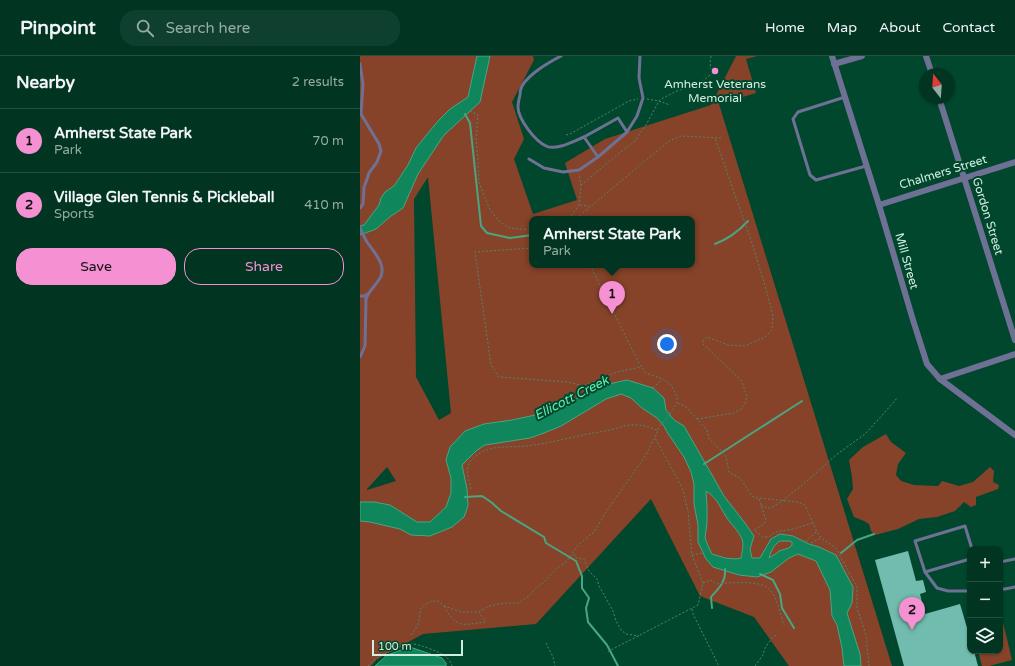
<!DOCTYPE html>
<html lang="en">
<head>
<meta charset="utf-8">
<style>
	:root { --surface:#013522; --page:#0f402f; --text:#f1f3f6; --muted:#96aba5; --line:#235040; --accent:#f591d2 }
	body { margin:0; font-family:"Varela Round",sans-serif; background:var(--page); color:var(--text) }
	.controls { position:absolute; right:12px; bottom:12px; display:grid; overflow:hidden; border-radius:8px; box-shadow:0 1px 3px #0004 }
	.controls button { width:36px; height:36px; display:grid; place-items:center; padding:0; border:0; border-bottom:1px solid var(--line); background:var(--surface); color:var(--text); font:20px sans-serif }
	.compass { position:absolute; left:559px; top:12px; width:36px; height:36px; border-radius:50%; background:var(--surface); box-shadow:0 1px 3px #0004; rotate:343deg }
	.scale { position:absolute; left:12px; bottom:10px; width:91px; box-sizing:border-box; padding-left:4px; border:2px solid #d0eedd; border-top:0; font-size:11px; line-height:14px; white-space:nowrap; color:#d0eedd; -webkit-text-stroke:3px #01472e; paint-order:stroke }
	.you { position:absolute; left:307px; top:288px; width:14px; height:14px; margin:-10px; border:3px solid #fff; border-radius:50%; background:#1a73e8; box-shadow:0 0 0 6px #1a73e833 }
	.badge { display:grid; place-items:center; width:26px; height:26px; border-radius:50%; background:var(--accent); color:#111; font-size:13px; font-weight:700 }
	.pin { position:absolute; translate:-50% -33px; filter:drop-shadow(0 1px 2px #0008) }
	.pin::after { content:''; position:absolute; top:21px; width:14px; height:12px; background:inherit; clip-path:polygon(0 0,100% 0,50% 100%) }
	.popup { position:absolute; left:169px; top:160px; width:166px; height:52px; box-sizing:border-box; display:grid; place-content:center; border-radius:8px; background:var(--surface); filter:drop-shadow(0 1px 3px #0005); font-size:13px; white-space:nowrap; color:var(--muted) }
	.popup b { font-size:15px; color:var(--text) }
	.popup::after { content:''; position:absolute; left:50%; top:100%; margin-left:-8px; border:8px solid transparent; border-top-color:var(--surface) }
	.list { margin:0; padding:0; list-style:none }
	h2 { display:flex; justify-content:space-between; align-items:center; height:52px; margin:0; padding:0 16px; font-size:17px }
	h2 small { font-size:13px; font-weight:400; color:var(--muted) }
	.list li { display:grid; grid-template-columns:26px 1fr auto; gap:12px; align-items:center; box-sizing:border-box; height:64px; padding:0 16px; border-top:1px solid var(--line) }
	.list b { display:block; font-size:15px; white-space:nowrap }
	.list p { margin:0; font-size:13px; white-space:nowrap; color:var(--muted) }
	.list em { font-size:13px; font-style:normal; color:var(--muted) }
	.actions { display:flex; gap:8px; padding:12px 16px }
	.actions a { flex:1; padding:9px 0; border:1px solid var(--accent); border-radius:16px; text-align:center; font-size:14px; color:var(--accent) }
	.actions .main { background:var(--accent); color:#111 }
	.icon { flex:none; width:22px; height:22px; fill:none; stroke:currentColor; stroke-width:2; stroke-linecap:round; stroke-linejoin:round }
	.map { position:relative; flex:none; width:655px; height:610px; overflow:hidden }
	header { display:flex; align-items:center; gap:24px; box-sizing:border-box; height:56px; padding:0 20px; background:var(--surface); border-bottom:1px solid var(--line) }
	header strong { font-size:19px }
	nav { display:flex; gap:22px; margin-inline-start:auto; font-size:14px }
	.search { width:280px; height:36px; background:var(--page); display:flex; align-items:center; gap:10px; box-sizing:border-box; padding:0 14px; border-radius:16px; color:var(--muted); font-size:15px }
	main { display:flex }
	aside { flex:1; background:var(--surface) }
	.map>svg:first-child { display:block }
</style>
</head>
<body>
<header>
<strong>Pinpoint</strong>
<div class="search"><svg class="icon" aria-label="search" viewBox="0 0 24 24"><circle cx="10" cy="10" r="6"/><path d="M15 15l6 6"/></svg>Search here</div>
<nav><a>Home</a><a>Map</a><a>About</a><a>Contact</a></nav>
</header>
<main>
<aside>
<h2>Nearby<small>2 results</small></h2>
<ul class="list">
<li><span class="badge">1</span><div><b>Amherst State Park</b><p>Park</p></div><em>70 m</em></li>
<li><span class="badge">2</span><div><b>Village Glen Tennis &amp; Pickleball</b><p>Sports</p></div><em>410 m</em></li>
</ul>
<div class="actions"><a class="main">Save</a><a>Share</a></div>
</aside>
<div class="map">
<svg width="655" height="610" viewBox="0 0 655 610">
	<rect width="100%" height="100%" fill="#01472e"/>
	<g fill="#864329" fill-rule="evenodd">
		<path d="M0,0H173L174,4L152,46L164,83L154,103L173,158L217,144L205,107L245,83L351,49L376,0H397L386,3L396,37L359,48L532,610H429L394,561L340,540L291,443L176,568L63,578L17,603L11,610H0ZM68,121L91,357L79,364L56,321L54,143ZM172,163H332V209H172ZM27,411L36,425L7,434V433Z"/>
		<path d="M526,378L531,386L546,397L538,408L536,419L541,425L554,429L578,430L582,425L599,430L613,426L630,411L634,415L633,426L639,429L638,433L616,441V449L611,451L604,446L595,455L577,461L559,463L538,473L515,479L511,475L509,468L504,465L494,461L487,443L493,433L492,421L489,404L503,391Z"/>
		<path d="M640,554L652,604L629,610H622L618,595H640Z"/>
	</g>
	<g fill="#0f865b" stroke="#49a582" fill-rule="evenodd">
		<path d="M117,0H130L120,46L84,79L58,118L43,152L31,160L16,173L0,179V170L4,169L19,149L21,142L25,136L34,130L48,109L56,92L78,65L90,53L108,41Z"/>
		<path d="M267,324L293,332L304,342L306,354L314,364L324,370L364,440L385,467L394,480L390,493L392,502H400L411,483L420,478L433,480L449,488L459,491L476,499L493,531L492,547L487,557L500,598L501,610H484L482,592L477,569L472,560L470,534L456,505L438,498L429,502L411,516L397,521L379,519L353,511L346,503L338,486V469L334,448V428L331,416L324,401L307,376L304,370L297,362L282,352L271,342L261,338L246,343L201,370L184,377L170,382L125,389L116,395L102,409L107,433L108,450L104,461L92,471L70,480L51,479L40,473L10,466L0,465V446H14L30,449L57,466H70L86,451L91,437V422L86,404L90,391L105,375L124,368L152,364L189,356L244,329ZM346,435C358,442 361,454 369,465C374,471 379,476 382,483C384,489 382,496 381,502L376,503L365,502L352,498L349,492L345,482L347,467V450ZM420,485H429L432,486V489L429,492L419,495L417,497L409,502C411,496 413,489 420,485Z"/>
		<path d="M50,591L82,602L86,607V610H15L27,599Z"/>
	</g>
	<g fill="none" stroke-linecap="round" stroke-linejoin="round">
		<g stroke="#49a582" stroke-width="2">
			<path d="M105,58L110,67L121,170L127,177L150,182L172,179"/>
			<path d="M355,188C368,183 378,176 388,165"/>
			<path d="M344,408L442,345"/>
			<path d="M105,441L122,440L131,446L141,455L184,481L186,487L216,505L222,520V532L229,542L226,552L228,566L247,589L258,610"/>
			<path d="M481,497L497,484L514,478"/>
			<path d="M400,518L413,524L420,538L422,552L434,572"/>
			<path d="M352,552L351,541C359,532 366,526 365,513"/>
		</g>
	</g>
	<path fill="#71bcae" d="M548,495L556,525L563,524L566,536L560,538L565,558L600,548L610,582V595H614L618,610H544L515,504Z"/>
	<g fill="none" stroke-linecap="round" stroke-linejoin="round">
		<g stroke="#4f8670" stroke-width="1" stroke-dasharray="2 2" stroke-linecap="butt">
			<path d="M287,43L299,45L310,49"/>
			<path d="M110,55L118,59L116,82L118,104L119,127L130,154L139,165L149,172L172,174"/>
			<path d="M206,79L210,78L269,45L278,43"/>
			<path d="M221,129L262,95L274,86L286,69L299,45L303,42L317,35L340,27L355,15L351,13L350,7L351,0"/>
			<path d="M220,149L229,150"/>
			<path d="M209,163L219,149L221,129L219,118"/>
			<path d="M217,163L218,161L309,85L321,80L361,82"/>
			<path d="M172,192L115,196L131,309L139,321L208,326L224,330L257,316L281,311"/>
			<path d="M230,209L279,307L286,317L303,323L311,329L317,340V347L310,358L299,371L295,382L316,420L323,434L328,455L332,499L343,527L338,549L247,596"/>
			<path d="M293,332L302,323"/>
			<path d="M318,347L325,350L347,374L349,383L359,392L366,401L369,416L381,423L392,440L398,442L437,446L445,449L457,476L461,482L476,492L497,531V552L506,579L509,610"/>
			<path d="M337,363L374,357L381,353L385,348L387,340L381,324L343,288V284L347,281L368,289L385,290L405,281L412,274L413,260L406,233L392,187L355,82"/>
			<path d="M111,433C108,420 103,409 116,400C131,388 148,392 166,390C185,388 204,383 223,379C232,377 241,376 250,374C257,373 264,369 271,369C281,368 288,371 297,374"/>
			<path d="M399,443L406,464L404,468L394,474L403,481H409C415,474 424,475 433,473C440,471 446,469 452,467"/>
			<path d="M401,449L407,452H411L424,444L434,435L439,432L476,399L505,378L517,365L538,341"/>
			<path d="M456,476L446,485L449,488L461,482"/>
			<path d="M214,498L216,502L224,503L229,515L237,523L239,530L253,555L256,565L261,574L266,578L279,580"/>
			<path d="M332,499L343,497"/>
			<path d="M343,527L351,524L356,528C367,527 399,524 408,532C417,539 420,558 424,569"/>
			<path d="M84,550C97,573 102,569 125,566V564L119,557"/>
			<path d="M332,553L333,558L359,610"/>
			<path d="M51,579L58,569L61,552L66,548L72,545H78L84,550L102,556H119L129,550L138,548L148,547H159L169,540L177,531L183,527L196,513L207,505L219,488L234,476L246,456L284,402L294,383"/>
			<path d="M186,587L193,601L195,610"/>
			<path d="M8,610C15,601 41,589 53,588C58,588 81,596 85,600C88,602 91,606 92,610"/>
			<path d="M395,610L403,599L405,592L412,582L418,578"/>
		</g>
		<g stroke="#6f7194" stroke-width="3">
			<path d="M201,0C188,7 170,17 162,30C161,32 160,36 160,39C159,43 158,47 158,51C158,63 175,85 186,90C196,95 214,85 224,81L238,101"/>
			<path d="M0,8L3,28L1,58L19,88L21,95L17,106L9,117L6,126L4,131L3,148L0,152"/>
			<path d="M485,41L438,56L433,63L450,119L456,124L506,110"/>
			<path d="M224,81L258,62L267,76"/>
			<path d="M169,103L184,112L203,116L219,114L238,101L267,76L277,60L283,42L279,22L280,0"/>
			<path d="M0,172C2,177 5,182 7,186C13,195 26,208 21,220C17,229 9,234 6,243L5,290L0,301"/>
			<path d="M0,240H5L7,238"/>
			<path d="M640,506L655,503"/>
			<path d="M565,516L610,503"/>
			<path d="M640,533H645L655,531"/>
			<path d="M610,535H588L577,532L565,516L555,485L605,470L612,493"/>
		</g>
		<g stroke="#6f7194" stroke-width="6">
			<path d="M472,0L519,149L553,264L567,308L580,323L655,379"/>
			<path d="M566,0L572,18"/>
			<path d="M474,8L502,0"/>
			<path d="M579,42L655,284"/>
			<path d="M519,149L655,106"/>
			<path d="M580,323L655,298"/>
		</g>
	</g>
	<circle fill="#f591d2" stroke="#01472e" stroke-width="1.5" cx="355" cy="15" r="4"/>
	<g text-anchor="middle" stroke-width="4" stroke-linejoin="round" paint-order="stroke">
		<g font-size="12" fill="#d0eedd" stroke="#01472e">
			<text x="355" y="32">Amherst Veterans<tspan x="355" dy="14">Memorial</tspan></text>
		</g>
		<g font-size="12" fill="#d0eedd" stroke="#01472e">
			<text transform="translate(583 116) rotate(-17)" y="4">Chalmers Street</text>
			<text transform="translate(628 160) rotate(73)" y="4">Gordon Street</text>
			<text transform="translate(547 205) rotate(74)" y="4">Mill Street</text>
		</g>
		<g font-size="13" font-style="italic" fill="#63eaae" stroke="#01472e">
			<text transform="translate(211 341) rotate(-27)" y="5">Ellicott Creek</text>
		</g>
	</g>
</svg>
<div class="controls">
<button>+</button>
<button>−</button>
<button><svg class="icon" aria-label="layers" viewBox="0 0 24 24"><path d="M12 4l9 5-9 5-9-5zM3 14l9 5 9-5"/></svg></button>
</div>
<svg class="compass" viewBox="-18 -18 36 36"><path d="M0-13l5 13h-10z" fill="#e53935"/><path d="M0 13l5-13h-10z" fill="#96aba5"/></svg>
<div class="scale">100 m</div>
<div class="you"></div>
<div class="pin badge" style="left:252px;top:258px">1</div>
<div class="popup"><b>Amherst State Park</b>Park</div>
<div class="pin badge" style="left:552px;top:574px">2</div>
</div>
</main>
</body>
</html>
